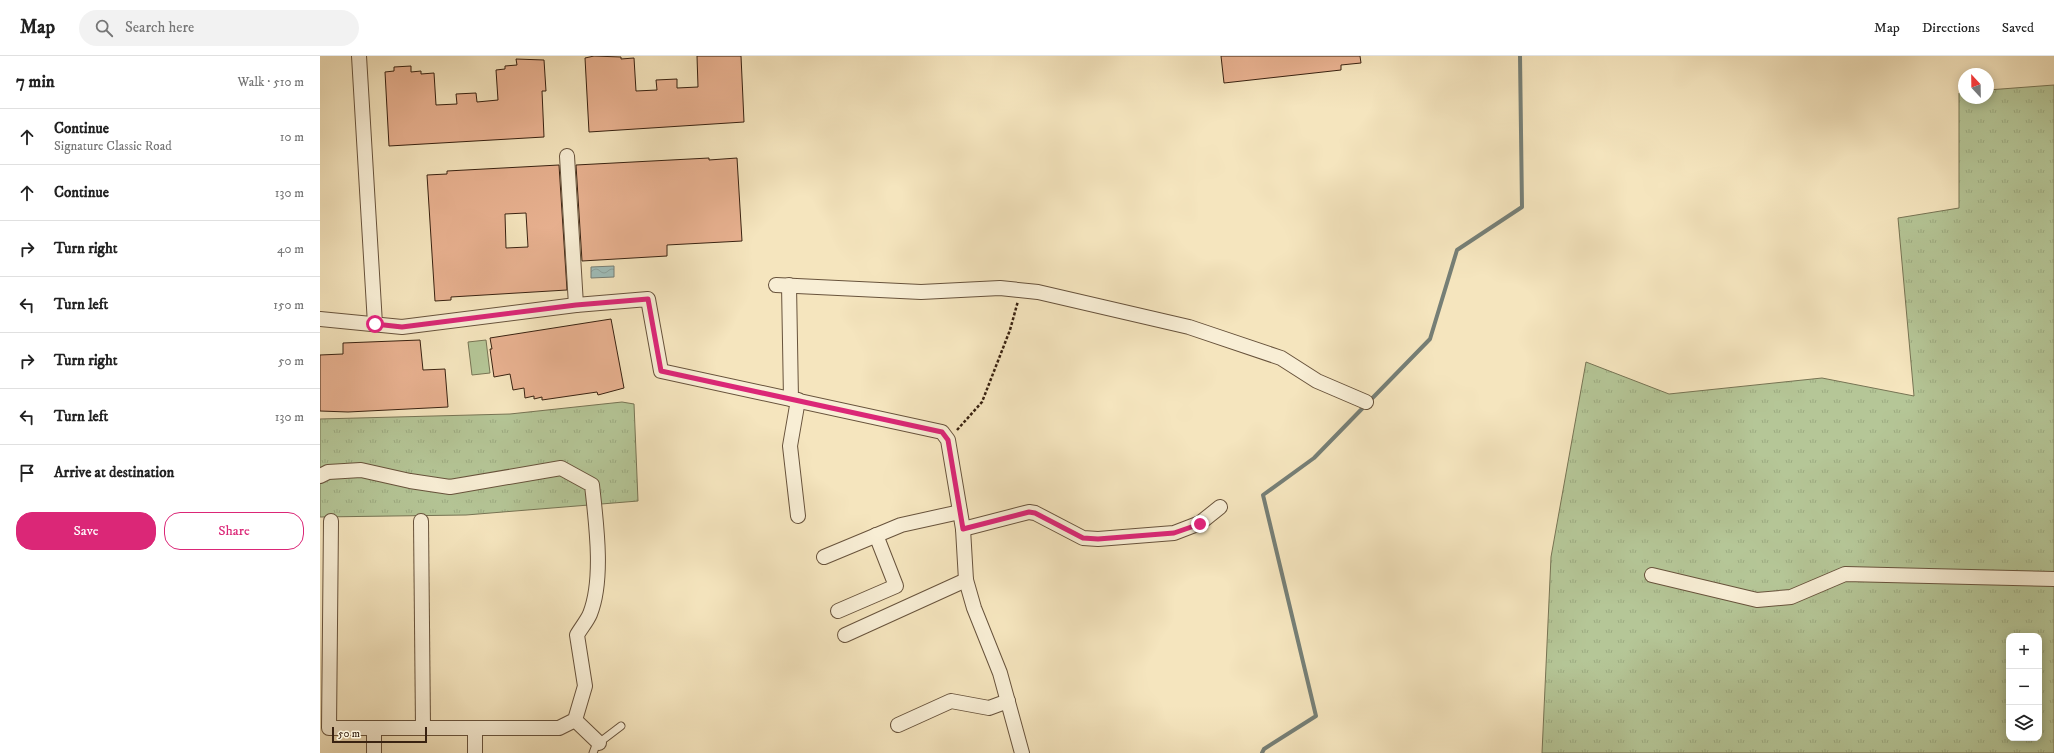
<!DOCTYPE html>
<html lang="en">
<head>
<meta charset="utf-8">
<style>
	:root { --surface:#fff; --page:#f2f2f2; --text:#222; --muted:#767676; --line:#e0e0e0; --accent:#db2777 }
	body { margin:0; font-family:"IM FELL DW Pica",serif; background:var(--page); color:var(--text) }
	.controls { position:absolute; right:12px; bottom:12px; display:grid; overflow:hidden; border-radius:8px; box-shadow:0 2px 10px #0003 }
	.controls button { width:36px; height:36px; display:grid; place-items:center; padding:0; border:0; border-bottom:1px solid var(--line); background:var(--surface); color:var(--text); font:20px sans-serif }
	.compass { position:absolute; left:1638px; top:12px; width:36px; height:36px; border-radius:50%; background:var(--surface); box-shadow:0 2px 10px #0003; rotate:338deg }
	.scale { position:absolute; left:12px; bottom:10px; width:95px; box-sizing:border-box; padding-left:4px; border:2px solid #392211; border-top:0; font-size:11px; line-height:14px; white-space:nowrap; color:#392211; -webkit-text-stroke:3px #f8eed5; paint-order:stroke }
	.stop { position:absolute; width:12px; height:12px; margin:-9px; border:3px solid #db2777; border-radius:50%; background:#fff }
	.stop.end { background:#db2777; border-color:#fff; box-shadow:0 1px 4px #0008 }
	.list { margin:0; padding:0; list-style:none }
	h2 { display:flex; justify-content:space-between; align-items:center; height:52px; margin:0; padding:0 16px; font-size:17px }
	h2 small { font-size:13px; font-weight:400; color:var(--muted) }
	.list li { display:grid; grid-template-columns:26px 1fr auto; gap:12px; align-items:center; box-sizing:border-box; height:56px; padding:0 16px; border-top:1px solid var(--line) }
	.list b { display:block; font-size:15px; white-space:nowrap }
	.list p { margin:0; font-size:13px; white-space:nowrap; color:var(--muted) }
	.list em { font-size:13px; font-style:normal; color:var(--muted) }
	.actions { display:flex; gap:8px; padding:12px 16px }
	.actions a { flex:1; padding:9px 0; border:1px solid var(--accent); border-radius:16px; text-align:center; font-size:14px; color:var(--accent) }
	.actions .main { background:var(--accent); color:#fff }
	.icon { flex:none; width:22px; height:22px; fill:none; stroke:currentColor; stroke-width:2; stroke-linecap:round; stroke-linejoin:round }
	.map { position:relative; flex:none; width:1734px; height:697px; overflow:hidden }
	header { display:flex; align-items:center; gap:24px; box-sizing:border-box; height:56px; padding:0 20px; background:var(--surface); border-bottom:1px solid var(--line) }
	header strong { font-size:19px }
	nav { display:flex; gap:22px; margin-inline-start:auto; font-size:14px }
	.search { width:280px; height:36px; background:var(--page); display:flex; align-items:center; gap:10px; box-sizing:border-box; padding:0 14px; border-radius:22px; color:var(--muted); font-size:15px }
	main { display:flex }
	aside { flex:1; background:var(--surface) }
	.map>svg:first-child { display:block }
</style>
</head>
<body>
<header>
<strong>Map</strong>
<div class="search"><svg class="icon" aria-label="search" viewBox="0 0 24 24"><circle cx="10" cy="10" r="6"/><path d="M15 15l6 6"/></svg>Search here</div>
<nav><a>Map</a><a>Directions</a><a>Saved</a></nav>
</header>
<main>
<aside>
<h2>7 min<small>Walk · 510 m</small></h2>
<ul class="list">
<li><svg class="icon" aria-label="ahead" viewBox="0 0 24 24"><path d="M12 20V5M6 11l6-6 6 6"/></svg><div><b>Continue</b><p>Signature Classic Road</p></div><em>10 m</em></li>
<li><svg class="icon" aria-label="ahead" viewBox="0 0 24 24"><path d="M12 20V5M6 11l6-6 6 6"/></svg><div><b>Continue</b></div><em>130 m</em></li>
<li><svg class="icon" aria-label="right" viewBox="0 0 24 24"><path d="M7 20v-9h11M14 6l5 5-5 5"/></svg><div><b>Turn right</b></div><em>40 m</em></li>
<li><svg class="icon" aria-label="left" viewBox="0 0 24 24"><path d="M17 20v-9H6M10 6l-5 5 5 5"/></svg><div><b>Turn left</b></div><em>150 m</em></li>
<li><svg class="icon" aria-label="right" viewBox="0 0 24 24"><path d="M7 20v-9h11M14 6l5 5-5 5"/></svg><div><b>Turn right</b></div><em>50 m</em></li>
<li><svg class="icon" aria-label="left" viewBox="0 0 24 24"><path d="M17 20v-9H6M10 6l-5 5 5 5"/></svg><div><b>Turn left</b></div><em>130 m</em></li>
<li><svg class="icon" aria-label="arrive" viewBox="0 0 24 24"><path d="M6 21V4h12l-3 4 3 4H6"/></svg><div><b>Arrive at destination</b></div></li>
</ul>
<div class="actions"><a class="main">Save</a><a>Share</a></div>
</aside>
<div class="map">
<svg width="1734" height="697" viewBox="0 0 1734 697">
	<defs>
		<pattern id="grass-tufts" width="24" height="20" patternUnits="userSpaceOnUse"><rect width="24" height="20" fill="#b5c697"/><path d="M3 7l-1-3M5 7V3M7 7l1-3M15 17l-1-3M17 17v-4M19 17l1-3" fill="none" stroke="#9caa81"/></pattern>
		<pattern id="water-waves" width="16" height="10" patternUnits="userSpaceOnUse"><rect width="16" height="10" fill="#9fbdb9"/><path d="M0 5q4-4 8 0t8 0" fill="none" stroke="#8aa29e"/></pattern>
	</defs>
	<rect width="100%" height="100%" fill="#f5e5be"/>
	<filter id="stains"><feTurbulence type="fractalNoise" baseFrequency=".005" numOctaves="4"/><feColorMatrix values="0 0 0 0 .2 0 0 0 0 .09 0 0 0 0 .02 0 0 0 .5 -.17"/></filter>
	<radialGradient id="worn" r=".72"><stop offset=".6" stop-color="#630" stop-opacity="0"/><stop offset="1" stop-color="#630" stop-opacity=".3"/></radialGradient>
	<g fill="url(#grass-tufts)" stroke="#777454" fill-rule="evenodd">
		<path d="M1734,29V697H1222L1231,501L1266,306L1349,338L1502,322L1594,340L1578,162L1639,152V37L1644,36V42H1668V34ZM1689,580H1719V682H1689Z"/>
		<path d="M302,346L314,348L318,445L146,459L0,461V363L190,358Z"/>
	</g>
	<path fill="#b5c697" stroke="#777454" d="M166,284L170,317L152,319L148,286Z"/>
	<path fill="url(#water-waves)" stroke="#767f76" d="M294,210V221L271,222V211Z"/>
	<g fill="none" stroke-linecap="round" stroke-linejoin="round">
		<path stroke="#767f76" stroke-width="4" d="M942,697L944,693L996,660L943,439L994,402L1110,283L1137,194L1202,151L1200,0"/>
	</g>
	<g fill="#e8b190" stroke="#392211" fill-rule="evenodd">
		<path d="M274,0L301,1V3L314,2L316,35L337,34L336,24L357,23V32L378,31L377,0H421L424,66L269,76L265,2Z"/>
		<path d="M901,0H1040L1041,7L1021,9V14L904,27Z"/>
		<path d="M196,3L224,4L226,35H222L224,81L69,90L65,16L74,15V11L91,10V16L101,15V18L114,17L116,49L137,48L136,38L156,37L157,46L178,44L176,14L185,13V10L197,9Z"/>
		<path d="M389,102V104L417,102L422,185L347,189V200L262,205L256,109Z"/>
		<path d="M239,109L247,234L131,241V244L115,245L107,119L127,118V115ZM206,157L208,191L186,192L185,158Z"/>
		<path d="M291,263L304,332L278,339L277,336L222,344V341L214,343V340L205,342L204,332L193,334L190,318L174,321L170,293H172L170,282Z"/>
		<path d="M100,284L103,314L125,313L128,351L28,356L0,355V299L23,298V287Z"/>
	</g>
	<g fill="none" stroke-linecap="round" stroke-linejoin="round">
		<g stroke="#68533c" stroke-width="9">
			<path id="service" d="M273,697L276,689L301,670"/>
		</g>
		<g stroke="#68533c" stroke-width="16">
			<g id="minor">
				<path d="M39,0L55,268"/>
				<path d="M247,100L256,249"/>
				<path d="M456,229L601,236L680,232L718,236L869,271L961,302L997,325L1046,346"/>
				<path d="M469,229L471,343"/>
				<path d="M0,263L82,271L256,249L328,243L341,315L622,376L628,384L643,473L646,524L654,552L680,617L702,697"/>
				<path d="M0,420L8,416L41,414L90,425L130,431L241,412L272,429C276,466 284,523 270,558C267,565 261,572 257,579L265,630L255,664L239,672H9L11,465"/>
				<path d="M478,460L470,390L478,344"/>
				<path d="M101,465L103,672"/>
				<path d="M643,473L709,456L715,457L763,482L778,483L854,477L880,467L900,451"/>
				<path d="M504,501L581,469L640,456"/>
				<path d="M1332,519L1437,544L1471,541L1525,518L1734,523"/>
				<path d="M518,555L576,530L556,479"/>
				<path d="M525,579L646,524"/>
				<path d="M255,664L279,687"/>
				<path d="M578,669L631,645L669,652L688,645"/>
				<path d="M54,697V672"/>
				<path d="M155,697V672"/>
			</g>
		</g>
		<path stroke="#392211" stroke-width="2.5" stroke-dasharray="3 2" stroke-linecap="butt" d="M637,374L662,346L690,274L698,245"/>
		<use href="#service" stroke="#f8eed5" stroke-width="7"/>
		<use href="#minor" stroke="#f8eed5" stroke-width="14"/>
	</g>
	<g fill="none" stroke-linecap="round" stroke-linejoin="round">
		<path stroke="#db2777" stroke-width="5" d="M55,268L82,271L256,249L328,243L341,315L622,376L628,384L643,473L709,456L715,457L763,482L778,483L854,477L880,468"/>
	</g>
	<rect width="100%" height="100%" filter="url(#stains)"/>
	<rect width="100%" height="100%" fill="url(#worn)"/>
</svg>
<div class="controls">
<button>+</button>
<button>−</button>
<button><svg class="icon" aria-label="layers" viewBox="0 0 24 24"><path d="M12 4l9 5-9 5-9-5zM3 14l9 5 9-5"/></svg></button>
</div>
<svg class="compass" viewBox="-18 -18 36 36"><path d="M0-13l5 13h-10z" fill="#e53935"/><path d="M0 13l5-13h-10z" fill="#767676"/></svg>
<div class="scale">50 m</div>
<div class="stop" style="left:55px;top:268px"></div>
<div class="stop end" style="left:880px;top:468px"></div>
</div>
</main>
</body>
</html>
